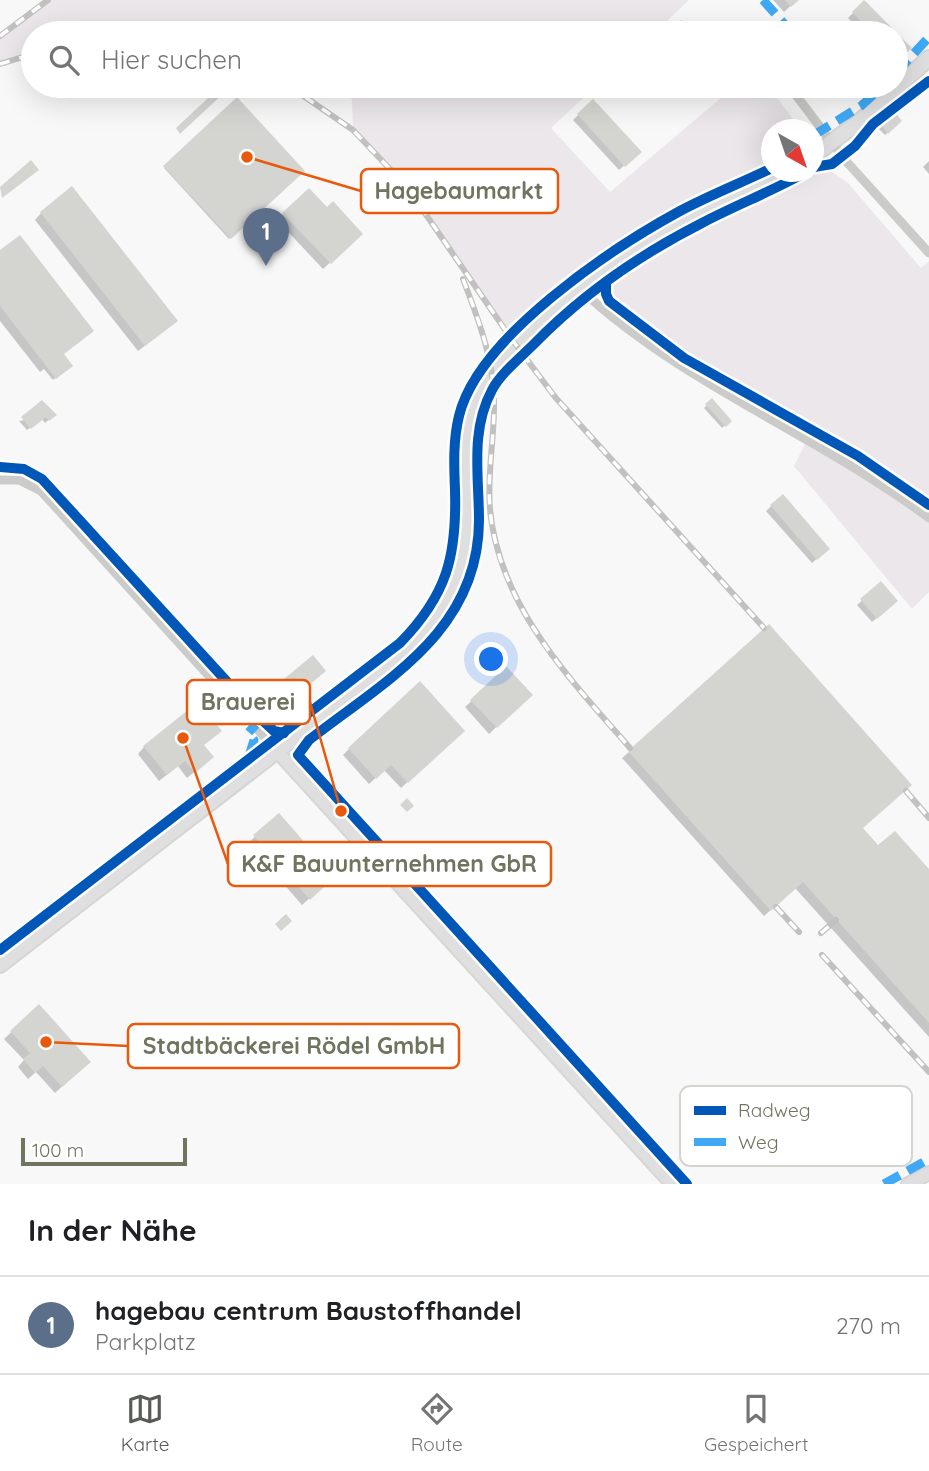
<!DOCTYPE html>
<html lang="de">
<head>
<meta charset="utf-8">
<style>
	:root { --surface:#fff; --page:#f6f6f6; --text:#202124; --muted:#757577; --line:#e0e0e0; --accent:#595b56 }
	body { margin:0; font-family:Quicksand,sans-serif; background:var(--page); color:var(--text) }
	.compass { position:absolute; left:761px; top:119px; width:63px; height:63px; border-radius:50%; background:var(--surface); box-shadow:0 7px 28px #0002; rotate:140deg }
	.scale { position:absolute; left:21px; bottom:18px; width:166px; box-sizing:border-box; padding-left:7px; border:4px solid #6f745e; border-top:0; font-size:19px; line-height:24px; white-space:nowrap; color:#6f745e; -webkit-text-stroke:5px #fff; paint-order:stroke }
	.you { position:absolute; left:492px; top:660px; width:24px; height:24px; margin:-18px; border:5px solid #fff; border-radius:50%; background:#1a73e8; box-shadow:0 0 0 10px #1a73e833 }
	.badge { display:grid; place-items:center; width:46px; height:46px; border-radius:50%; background:var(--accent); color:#fff; font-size:23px; font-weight:700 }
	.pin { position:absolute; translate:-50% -58px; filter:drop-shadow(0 2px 4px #0008) }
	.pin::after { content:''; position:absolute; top:37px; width:24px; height:21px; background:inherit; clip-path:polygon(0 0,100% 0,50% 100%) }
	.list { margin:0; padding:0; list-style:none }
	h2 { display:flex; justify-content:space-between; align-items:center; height:91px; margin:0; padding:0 28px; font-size:30px }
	h2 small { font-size:23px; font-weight:400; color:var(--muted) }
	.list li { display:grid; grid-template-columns:46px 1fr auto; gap:21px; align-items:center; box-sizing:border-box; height:98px; padding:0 28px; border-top:2px solid var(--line) }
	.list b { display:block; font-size:26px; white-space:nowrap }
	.list p { margin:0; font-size:23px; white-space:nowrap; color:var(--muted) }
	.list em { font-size:23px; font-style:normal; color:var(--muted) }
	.icon { flex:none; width:38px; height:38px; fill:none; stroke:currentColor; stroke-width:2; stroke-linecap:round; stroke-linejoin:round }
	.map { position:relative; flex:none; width:929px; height:1184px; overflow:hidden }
	.search { position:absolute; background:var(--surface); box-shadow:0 7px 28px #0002; left:21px; right:21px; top:21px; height:77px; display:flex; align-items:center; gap:18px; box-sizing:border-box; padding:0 24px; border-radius:38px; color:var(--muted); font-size:26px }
	.sheet { height:189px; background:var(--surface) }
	nav { display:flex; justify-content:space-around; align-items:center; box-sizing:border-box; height:98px; border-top:2px solid var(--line); background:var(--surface); font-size:19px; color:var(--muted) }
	nav a { display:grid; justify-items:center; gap:4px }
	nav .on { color:var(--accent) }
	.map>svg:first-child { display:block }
</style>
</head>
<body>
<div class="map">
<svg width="929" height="1184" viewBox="0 0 929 1184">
	<rect width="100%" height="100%" fill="#f9f8f9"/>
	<g fill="#ebe7ea">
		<path d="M48,0H689L654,33H33V54L0,64V37Z"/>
		<path d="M327,86H596L551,128L610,192L735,86H769L800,129L772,130V172H814V148L829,170L848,183L921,268L929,261V592L912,609L794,466L805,444L769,410L679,351L660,347L580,281L517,337H510L407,187L353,130L352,99Z"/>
	</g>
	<g fill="#0003">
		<path d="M773,0H797L784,12Z"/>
		<path d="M865,1L910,48L896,61V33H863L848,18Z"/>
		<path d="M237,100L303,171L229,239L164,168Z"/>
		<path d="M593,101L639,152L619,170L573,120Z"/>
		<path d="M893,114L900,121L885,135L878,128Z"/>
		<path d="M929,161V174L923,167Z"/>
		<path d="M309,190L327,209L361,234L323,269L277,220Z"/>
		<path d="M41,213L169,327L138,351L35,220Z"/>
		<path d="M0,253L68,368L53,380L44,369L40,372L0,321Z"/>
		<path d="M712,400L730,421L722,428L704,408Z"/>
		<path d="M54,415L45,423L42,419L27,430L19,421Z"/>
		<path d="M782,496L828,549L812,563L766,511Z"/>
		<path d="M881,584L891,606L872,622L857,605Z"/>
		<path d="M313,658L317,678L279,709L274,703L267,708L273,702L268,696Z"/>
		<path d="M506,669L530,695L489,734L465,707Z"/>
		<path d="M456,738L401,788L384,770L369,784L343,755L349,749Z"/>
		<path d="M203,746L205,763L187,778L178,766L159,781L138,754L144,747Z"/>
		<path d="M629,752L861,829L878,848L929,872V1037L795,888L764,916L622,758Z"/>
		<path d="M279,815L327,883L302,905L248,843Z"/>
		<path d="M38,1007L82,1068L55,1093L36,1072L28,1079L18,1067L24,1060L4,1039Z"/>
	</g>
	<g fill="#d4d4d1">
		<path d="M785,0H799L791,7Z"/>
		<path d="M864,0L912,48L898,61L896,33H872L852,12Z"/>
		<path d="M681,20L694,33H667Z"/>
		<path d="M221,86L227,90L180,134L176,128Z"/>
		<path d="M237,97L305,171L231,239L163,166Z"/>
		<path d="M593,99L642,152L625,167L577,114Z"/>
		<path d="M894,111L902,121L888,134L880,124Z"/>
		<path d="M31,160L39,170L2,198L0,187Z"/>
		<path d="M72,186L178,321L145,346L40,212Z"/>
		<path d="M309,188L327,207L333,201L363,234L331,264L282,213Z"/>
		<path d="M20,235L94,331L64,354L73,366L56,379L0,306V250Z"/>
		<path d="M712,398L732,421L726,427L705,404Z"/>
		<path d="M42,400L57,415L49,421L46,417L31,429L21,417Z"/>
		<path d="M783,494L830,549L817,560L770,505Z"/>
		<path d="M881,581L898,601L877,619L860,599Z"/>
		<path d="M769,624L912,785L863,828L878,845L895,831L929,869V1023L803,882L771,911L628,751Z"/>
		<path d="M313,655L326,671L286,704L273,688Z"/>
		<path d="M506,666L533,695L497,728L470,700Z"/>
		<path d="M420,681L465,731L408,783L391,765L376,779L348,748Z"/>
		<path d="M198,702L222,731L204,745L214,757L195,773L185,761L167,775L143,746Z"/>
		<path d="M407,798L414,806L407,812L400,805Z"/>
		<path d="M279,813L335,877L310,900L253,835Z"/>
		<path d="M325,842L332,849L325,856L318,849Z"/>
		<path d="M286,914L292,921L281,931L275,924Z"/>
		<path d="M39,1004L91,1062L62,1087L43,1066L35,1073L23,1059L30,1053L10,1031Z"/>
	</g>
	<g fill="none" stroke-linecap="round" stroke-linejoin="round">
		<g stroke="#d6d6d4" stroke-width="16">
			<g id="secondary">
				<path d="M277,751L672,1184"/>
				<path d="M908,1184L929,1173"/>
			</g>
		</g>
		<g stroke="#d5d5d4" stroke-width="18">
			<g id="primary">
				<path d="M814,155L860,121L929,58"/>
				<path d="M0,965C97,890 193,816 290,741C337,705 394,672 431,625C484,560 457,511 466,439C471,395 498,365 528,335C576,288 631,250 690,218C722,202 755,189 786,172"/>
			</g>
		</g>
		<g stroke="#cbcbc9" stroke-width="9">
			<path d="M789,86L846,161L929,253"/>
			<path d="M580,289C683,385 817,434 929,518"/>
			<path d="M0,480H19L41,491L277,751"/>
		</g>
		<use href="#secondary" stroke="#e0dfdf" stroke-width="12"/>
		<use href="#primary" stroke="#e0dfdf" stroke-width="14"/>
		<g stroke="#c1c2bf" stroke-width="6">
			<g id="rail">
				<path d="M0,36L48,0"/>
				<path d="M0,64L33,54"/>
				<path d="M289,86L353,130L407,187L510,337L555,397L764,628"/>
				<path d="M463,279C479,321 495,362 494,407C494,440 487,476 490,509C499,606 569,678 630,748"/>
				<path d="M906,791L929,818"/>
				<path d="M776,907L799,932"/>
				<path d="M821,933L836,920"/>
				<path d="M822,955L929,1072"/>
			</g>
		</g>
		<use href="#rail" stroke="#fff" stroke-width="3.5" stroke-dasharray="10" stroke-linecap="butt"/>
		<g stroke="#3fa9f5" stroke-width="9" stroke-dasharray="18 9" stroke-linecap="butt">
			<path d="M763,0L788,28"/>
			<path d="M896,73L929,37"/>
			<path d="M814,135L861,106L883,86"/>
			<path d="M249,756L254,740L248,733L261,719"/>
			<path d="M884,1184L929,1159"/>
		</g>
		<g stroke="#fff" stroke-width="15">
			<g id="cycleway">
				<path d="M814,167L832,164L855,146L873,124L929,81"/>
				<path d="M606,282V294L609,301L684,358L858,456L929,505"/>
				<path d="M0,467L24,469L42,479L261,719L274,731L284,733"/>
				<path d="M0,950L400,643C447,595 457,556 455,490C454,465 453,440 459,416C478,337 612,248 680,211C710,195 741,183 772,168"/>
				<path d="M687,1184L298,755L309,740C386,680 479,631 479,520C479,476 470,431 492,390C501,373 521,357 535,343C583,294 641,254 702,223C736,205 773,191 806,172"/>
			</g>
		</g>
		<use href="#cycleway" stroke="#0057b8" stroke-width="10"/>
	</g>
	<rect x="680" y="1086" width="232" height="80" rx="10" fill="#fff" stroke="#d4d5cf" stroke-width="2"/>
	<rect x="694" y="1106" width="32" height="9" fill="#0057b8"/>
	<rect x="694" y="1138" width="32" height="8" fill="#3fa9f5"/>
	<g font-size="19" fill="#6f745e">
		<text x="738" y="1117">Radweg</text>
		<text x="738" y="1149">Weg</text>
	</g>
	<path fill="none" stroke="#e8590c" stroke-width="2.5" d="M247 157L361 191M341 811L310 702M183 738L228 864M46 1042L128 1046"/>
	<g fill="#e8590c" stroke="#fff" stroke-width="2.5">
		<circle cx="247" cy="157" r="7"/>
		<circle cx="341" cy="811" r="7"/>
		<circle cx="183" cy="738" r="7"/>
		<circle cx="46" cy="1042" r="7"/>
	</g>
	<g fill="#fff" stroke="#e8590c" stroke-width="2.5">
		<rect x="361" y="169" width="197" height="44" rx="7"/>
		<rect x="187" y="680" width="123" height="44" rx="7"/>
		<rect x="228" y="842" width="323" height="44" rx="7"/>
		<rect x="128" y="1024" width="331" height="44" rx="7"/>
	</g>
	<g font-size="23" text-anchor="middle" font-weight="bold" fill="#6f745e">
		<text x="459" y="199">Hagebaumarkt</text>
		<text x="248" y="710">Brauerei</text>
		<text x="389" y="872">K&amp;F Bauunternehmen GbR</text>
		<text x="294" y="1054">Stadtbäckerei Rödel GmbH</text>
	</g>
</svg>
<svg class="compass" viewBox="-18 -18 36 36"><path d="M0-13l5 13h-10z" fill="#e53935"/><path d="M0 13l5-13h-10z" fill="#757577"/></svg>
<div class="scale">100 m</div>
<div class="you"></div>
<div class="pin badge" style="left:266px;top:266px;background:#5c6f8a">1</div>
<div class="search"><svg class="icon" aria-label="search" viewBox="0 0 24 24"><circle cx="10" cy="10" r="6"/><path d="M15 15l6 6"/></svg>Hier suchen</div>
</div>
<section class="sheet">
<h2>In der Nähe<small></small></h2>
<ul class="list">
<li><span class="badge" style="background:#5c6f8a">1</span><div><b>hagebau centrum Baustoffhandel</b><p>Parkplatz</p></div><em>270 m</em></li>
</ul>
</section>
<nav>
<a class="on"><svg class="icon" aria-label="map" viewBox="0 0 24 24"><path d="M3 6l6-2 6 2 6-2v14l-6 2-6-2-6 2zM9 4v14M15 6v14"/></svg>Karte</a>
<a><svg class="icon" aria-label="directions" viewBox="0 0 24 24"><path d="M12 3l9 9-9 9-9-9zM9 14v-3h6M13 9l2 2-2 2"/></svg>Route</a>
<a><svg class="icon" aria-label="saved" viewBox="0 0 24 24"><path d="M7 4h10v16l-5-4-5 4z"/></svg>Gespeichert</a>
</nav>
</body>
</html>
